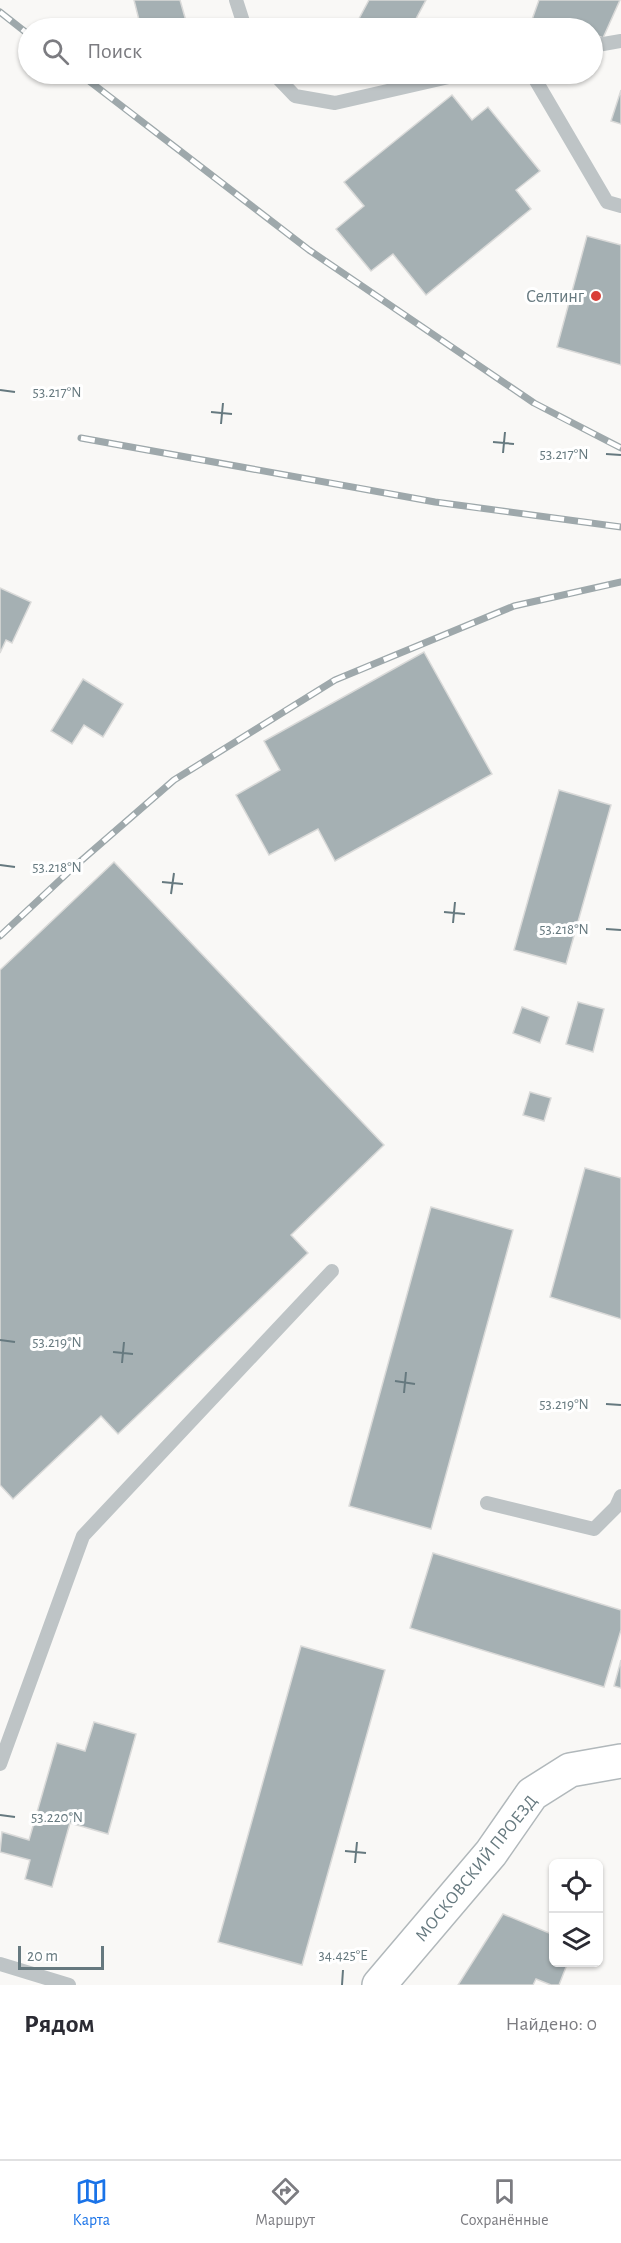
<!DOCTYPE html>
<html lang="ru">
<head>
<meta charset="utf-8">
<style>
	:root { --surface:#fff; --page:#f7f7f7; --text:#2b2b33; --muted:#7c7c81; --line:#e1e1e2; --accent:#1a73e8 }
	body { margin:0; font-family:"Alegreya Sans",sans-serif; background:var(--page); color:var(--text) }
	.controls { position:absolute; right:18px; bottom:18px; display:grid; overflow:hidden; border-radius:9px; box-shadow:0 2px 4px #0004 }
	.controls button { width:54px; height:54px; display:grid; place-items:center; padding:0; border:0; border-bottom:2px solid var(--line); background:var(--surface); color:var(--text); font:30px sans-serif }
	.scale { position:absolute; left:18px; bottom:15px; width:86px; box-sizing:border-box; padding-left:6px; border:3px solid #66797f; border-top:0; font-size:16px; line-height:21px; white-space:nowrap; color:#66797f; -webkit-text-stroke:4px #fff; paint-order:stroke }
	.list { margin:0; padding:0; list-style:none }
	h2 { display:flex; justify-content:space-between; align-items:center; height:78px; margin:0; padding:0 24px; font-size:26px }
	h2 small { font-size:20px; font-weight:400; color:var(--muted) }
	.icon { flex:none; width:33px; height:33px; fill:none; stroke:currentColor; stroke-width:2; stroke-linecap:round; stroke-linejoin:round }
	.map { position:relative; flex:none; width:621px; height:1985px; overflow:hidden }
	.search { position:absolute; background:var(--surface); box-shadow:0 2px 4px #0004; left:18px; right:18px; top:18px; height:66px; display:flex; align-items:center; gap:15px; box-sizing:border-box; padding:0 21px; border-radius:33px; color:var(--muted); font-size:22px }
	.sheet { height:174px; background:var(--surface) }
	nav { display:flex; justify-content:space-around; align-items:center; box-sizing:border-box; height:84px; border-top:2px solid var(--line); background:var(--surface); font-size:16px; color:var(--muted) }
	nav a { display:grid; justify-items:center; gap:3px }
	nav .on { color:var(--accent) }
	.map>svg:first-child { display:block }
</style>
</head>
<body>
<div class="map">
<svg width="621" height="1985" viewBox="0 0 621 1985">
	<rect width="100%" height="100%" fill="#f9f8f6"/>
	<g fill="#a5b0b3" stroke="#dadad9" stroke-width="1.5">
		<path d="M134,0H180L188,28H141Z"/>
		<path d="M369,0H426L411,28H354Z"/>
		<path d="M539,0H620L603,38L592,33V28H529Z"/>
		<path d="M621,90V124L611,121Z"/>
		<path d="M452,95L472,120L488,107L540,171L516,190L531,209L426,295L393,254L371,271L336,229L364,206L344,182Z"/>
		<path d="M587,236L621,245V365L557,347Z"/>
		<path d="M0,588L31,602L12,643L6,640L0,653Z"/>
		<path d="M424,652L492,774L335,861L318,829L269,855L236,795L280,770L264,741Z"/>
		<path d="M83,679L123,704L103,737L84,725L72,744L51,731Z"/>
		<path d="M559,790L611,805L566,964L514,950Z"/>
		<path d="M114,862L384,1145L291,1235L308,1253L118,1434L101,1416L13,1499L0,1485V970Z"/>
		<path d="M578,1002L604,1009L593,1052L566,1044Z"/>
		<path d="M522,1007L549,1017L540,1043L513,1033Z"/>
		<path d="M530,1092L551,1098L544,1121L523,1115Z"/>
		<path d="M585,1168L621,1178V1319L550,1297Z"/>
		<path d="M431,1207L513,1230L431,1529L349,1506Z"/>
		<path d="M433,1553L621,1610V1630L604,1687L410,1628Z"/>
		<path d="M301,1646L385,1670L302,1965L218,1942Z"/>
		<path d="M621,1660V1688L614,1686Z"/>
		<path d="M94,1722L136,1734L108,1834L70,1823L52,1887L25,1879L30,1860L0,1852L2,1832L29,1840L57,1743L85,1751Z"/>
		<path d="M503,1914L554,1935V1962H568L559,1985H551L536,1979L533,1985H458Z"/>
	</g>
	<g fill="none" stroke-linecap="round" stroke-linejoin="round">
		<g stroke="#b1b8bb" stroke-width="36">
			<path id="secondary" d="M379,1985L491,1853L532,1794L570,1770L621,1761"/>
		</g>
		<g stroke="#bec4c6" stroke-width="14">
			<path d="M236,0L245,28"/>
			<path d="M592,46L621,41"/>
			<path d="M274,74L295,96L335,103L462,74"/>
			<path d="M532,74L607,202L621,206"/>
			<path d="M487,1503L594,1529L616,1507L621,1496"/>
			<path d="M0,1764L83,1536L332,1271"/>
			<path d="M0,1964L69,1985"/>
		</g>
		<use href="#secondary" stroke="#fff" stroke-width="33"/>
		<g stroke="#9ea8ab" stroke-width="7">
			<g id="rail">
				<path d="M0,12L28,34"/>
				<path d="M80,74L309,250L534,403L621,448"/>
				<path d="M81,438L435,502L621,527"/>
				<path d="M0,936L75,866L174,780L335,680L514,606L621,582"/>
			</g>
		</g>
		<use href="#rail" stroke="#fff" stroke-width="4.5" stroke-dasharray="14" stroke-linecap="butt"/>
	</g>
	<path fill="none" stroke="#66797f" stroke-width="2" d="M0,390L15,392M211,412L232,414M221,424L223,403M493,442L514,444M503,453L505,432M606,454L621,455M0,865L15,867M162,882L183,884M171,894L174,873M444,912L465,914M453,923L455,902M606,929L621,930M0,1340L15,1342M113,1352L133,1354M122,1363L124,1342M395,1381L415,1384M404,1393L406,1372M606,1404L621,1405M0,1815L15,1817M345,1851L366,1853M355,1863L357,1842M342,1985L343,1970"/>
	<circle fill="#d93e37" stroke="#fff" stroke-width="2" cx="596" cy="296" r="6"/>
	<g text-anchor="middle" stroke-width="6" stroke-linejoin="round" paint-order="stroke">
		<g font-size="18" fill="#66797f" stroke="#fff" text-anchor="end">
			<text x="584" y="302">Селтинг</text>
		</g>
		<g font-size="18" fill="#66797f" stroke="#fff">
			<text transform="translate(476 1868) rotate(-51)" y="6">МОСКОВСКИЙ ПРОЕЗД</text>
		</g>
	</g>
	<g font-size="15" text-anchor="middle" fill="#66797f" stroke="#fff" stroke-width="6" stroke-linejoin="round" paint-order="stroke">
		<text x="57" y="397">53.217°N</text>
		<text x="564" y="459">53.217°N</text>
		<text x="57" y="872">53.218°N</text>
		<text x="564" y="934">53.218°N</text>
		<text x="57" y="1347">53.219°N</text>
		<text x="564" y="1409">53.219°N</text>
		<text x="57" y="1822">53.220°N</text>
		<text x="343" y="1960">34.425°E</text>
	</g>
</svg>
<div class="controls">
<button><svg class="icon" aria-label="locate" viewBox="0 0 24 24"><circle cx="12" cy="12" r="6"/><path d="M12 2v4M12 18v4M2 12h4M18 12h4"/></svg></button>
<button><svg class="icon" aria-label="layers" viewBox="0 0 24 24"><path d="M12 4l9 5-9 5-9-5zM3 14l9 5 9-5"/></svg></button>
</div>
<div class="scale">20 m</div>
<div class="search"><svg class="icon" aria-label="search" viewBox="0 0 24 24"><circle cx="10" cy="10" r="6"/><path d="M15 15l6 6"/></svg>Поиск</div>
</div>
<section class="sheet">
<h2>Рядом<small>Найдено: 0</small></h2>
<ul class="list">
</ul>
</section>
<nav>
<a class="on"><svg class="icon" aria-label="map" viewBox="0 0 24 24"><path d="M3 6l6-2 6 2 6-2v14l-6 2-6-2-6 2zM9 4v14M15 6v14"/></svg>Карта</a>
<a><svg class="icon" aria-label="directions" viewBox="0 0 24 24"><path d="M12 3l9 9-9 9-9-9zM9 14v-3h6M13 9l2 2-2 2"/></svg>Маршрут</a>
<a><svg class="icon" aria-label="saved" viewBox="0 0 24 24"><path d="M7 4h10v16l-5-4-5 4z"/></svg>Сохранённые</a>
</nav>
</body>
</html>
